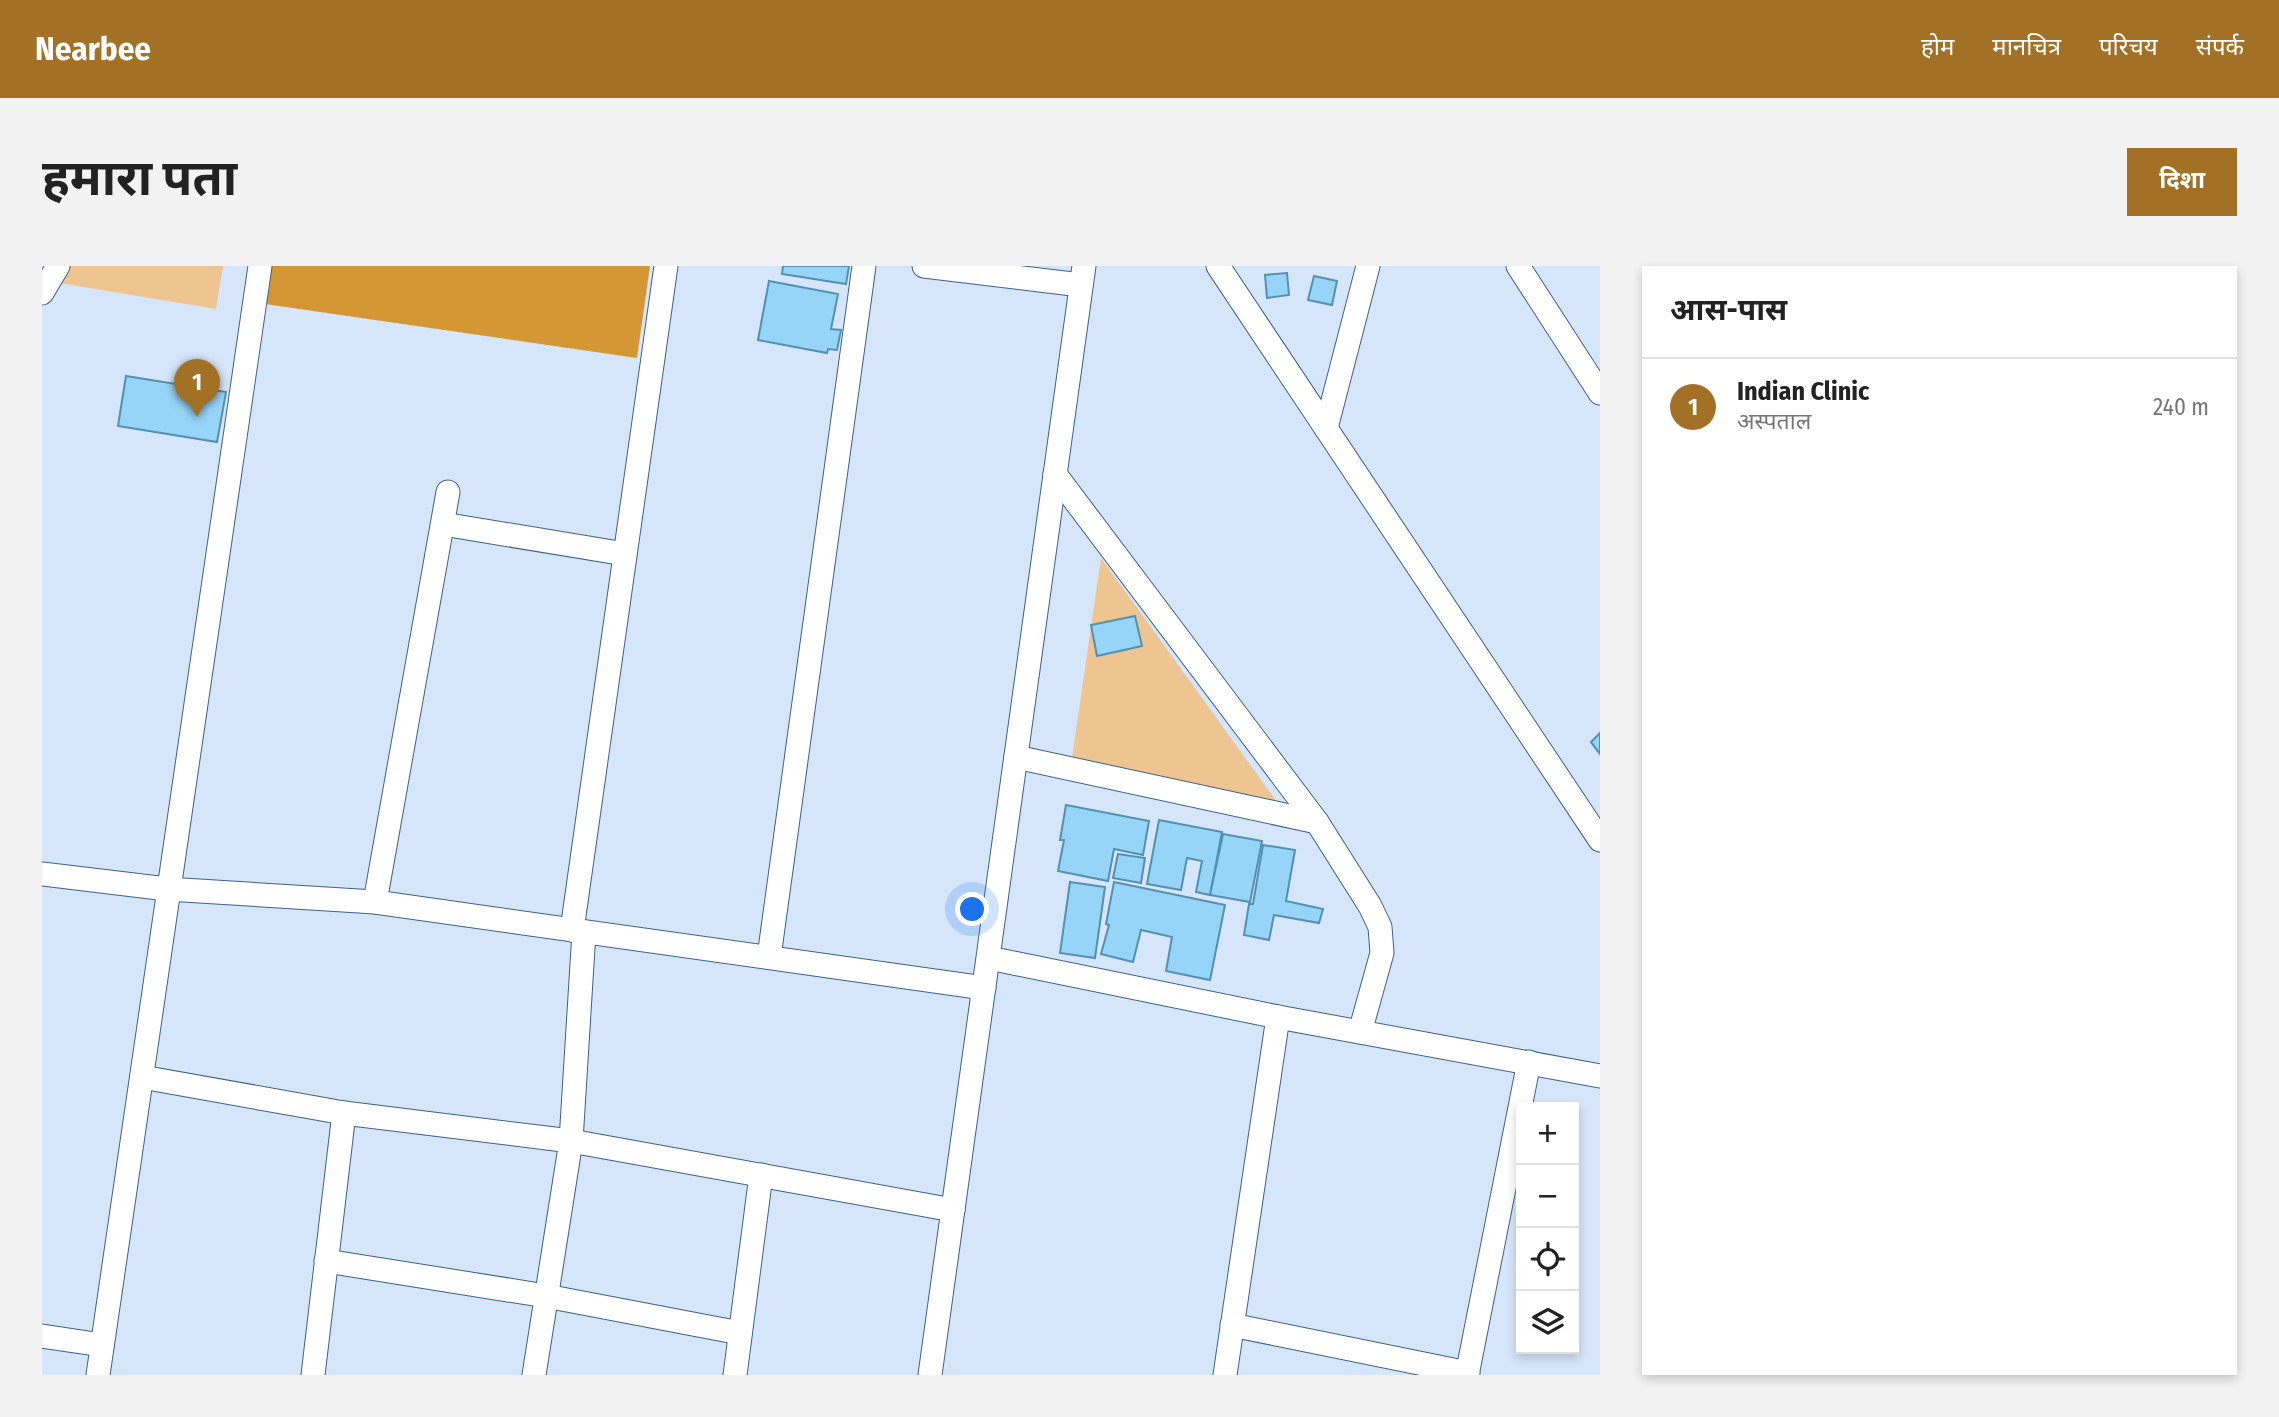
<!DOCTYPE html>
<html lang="hi">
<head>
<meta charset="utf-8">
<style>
	:root { --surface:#fff; --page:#f2f2f2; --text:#222; --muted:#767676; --line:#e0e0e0; --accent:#a27126 }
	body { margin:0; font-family:"Fira Sans Condensed","Noto Sans Devanagari",sans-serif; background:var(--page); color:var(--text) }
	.controls { position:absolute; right:21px; bottom:21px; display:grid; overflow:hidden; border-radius:0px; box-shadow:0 4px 10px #0003 }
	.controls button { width:63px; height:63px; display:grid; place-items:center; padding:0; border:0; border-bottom:2px solid var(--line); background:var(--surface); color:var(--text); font:35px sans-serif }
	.you { position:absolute; left:931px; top:644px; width:24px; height:24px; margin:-18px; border:5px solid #fff; border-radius:50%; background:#1a73e8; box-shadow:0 0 0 10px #1a73e833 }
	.badge { display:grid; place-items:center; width:46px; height:46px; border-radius:50%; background:var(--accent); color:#fff; font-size:23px; font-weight:700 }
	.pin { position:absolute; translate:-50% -58px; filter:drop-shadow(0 2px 4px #0008) }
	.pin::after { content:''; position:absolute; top:37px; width:24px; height:21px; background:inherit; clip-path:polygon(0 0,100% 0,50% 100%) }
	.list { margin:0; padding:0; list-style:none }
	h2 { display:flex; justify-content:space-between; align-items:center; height:91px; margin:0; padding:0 28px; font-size:30px }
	h2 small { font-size:23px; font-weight:400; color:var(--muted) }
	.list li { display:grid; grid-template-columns:46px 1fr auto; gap:21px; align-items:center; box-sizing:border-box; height:98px; padding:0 28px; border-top:2px solid var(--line) }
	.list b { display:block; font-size:26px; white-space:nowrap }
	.list p { margin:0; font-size:23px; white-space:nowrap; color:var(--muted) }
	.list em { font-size:23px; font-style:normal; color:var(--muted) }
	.icon { flex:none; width:38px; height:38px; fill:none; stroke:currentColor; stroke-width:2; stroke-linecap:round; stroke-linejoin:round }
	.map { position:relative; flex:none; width:1558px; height:1109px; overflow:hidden; border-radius:0px }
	header { display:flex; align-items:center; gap:42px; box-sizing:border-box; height:98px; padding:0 35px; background:var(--accent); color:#fff }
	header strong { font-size:33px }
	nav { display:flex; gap:38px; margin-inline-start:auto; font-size:24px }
	.intro { display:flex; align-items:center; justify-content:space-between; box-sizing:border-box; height:168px; padding:0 42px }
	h1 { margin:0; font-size:49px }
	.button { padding:18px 32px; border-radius:0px; background:var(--accent); color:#fff; font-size:24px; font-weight:700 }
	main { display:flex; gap:42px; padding:0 42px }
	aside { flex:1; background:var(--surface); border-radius:0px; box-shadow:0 4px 10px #0003 }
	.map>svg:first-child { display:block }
</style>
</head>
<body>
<header>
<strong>Nearbee</strong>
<nav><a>होम</a><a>मानचित्र</a><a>परिचय</a><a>संपर्क</a></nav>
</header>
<div class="intro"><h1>हमारा पता</h1><a class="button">दिशा</a></div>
<main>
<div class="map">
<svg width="1558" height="1109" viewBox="0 0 1558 1109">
	<rect width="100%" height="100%" fill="#d6e6fa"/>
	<g fill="#eec590">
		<path d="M13,0H181L174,43L5,15Z"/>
		<path d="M1059,292L1238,540L1030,492Z"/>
	</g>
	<path fill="#d59634" d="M220,0H608L595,92L216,37Z"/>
	<g fill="#96d4f8" stroke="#5490b2" stroke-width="2">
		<path d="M741,0H807L804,18L740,8Z"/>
		<path d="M1245,7L1247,29L1225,32L1223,9Z"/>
		<path d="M1272,10L1295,15L1290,39L1266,34Z"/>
		<path d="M727,15L796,28L789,63L799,64L795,84L786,83L785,87L716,74Z"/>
		<path d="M84,110L184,126L175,176L76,160Z"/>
		<path d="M1093,350L1100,380L1055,390L1049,359Z"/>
		<path d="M1558,467V488L1549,476Z"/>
		<path d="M1024,539L1107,555L1101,589L1072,583L1066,615L1016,605L1022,574H1018Z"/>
		<path d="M1117,554L1180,566L1168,629L1154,626L1160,595L1145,592L1139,624L1105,618Z"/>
		<path d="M1181,568L1220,575L1208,636L1168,629Z"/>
		<path d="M1221,579L1253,584L1244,635L1281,643L1277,657L1232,649L1227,674L1202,669L1207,638H1211Z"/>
		<path d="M1076,588L1103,592L1099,617L1071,612Z"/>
		<path d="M1028,616L1063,621L1053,692L1018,687Z"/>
		<path d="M1072,616L1183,639L1168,714L1124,705L1130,671L1099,664L1091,696L1059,688L1067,659L1064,658Z"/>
	</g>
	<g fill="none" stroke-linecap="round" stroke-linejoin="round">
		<g stroke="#3d608b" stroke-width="25">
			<g id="minor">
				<path d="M882,0L1039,19"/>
				<path d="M1176,0L1558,574"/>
				<path d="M1476,0L1558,127"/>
				<path d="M0,27L16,0"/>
				<path d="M1284,162L1326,0"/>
				<path d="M1013,208L1275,556L1328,640L1338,661L1340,687L1318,766"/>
				<path d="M401,258L583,288"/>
				<path d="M974,491L1275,556"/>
				<path d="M0,608L125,623L333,636L942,722"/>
				<path d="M333,636L406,226"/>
				<path d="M530,664L624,0"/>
				<path d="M727,691L822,0"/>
				<path d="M947,692L1236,751L1558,810"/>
				<path d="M100,811L302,847L529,875L911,944"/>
				<path d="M284,995L504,1030L698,1067"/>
				<path d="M1190,1059L1426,1107"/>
				<path d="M0,1070L60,1079"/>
				<path d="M56,1109L218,0"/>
				<path d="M271,1109L302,847"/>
				<path d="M492,1109L529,875L542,666"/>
				<path d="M693,1109L719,909"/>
				<path d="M888,1109L1042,0"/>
				<path d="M1183,1109L1236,751"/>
				<path d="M1425,1109L1487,796"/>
			</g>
		</g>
		<use href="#minor" stroke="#fff" stroke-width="23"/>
	</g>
</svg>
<div class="controls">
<button>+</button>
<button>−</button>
<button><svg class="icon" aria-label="locate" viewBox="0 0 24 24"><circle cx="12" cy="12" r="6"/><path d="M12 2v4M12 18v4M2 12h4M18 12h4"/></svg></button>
<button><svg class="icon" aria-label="layers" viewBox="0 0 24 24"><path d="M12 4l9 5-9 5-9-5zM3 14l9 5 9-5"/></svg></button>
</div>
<div class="you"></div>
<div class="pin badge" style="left:155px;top:151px">1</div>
</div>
<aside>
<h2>आस-पास<small></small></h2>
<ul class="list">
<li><span class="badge">1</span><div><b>Indian Clinic</b><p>अस्पताल</p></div><em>240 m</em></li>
</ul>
</aside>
</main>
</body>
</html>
